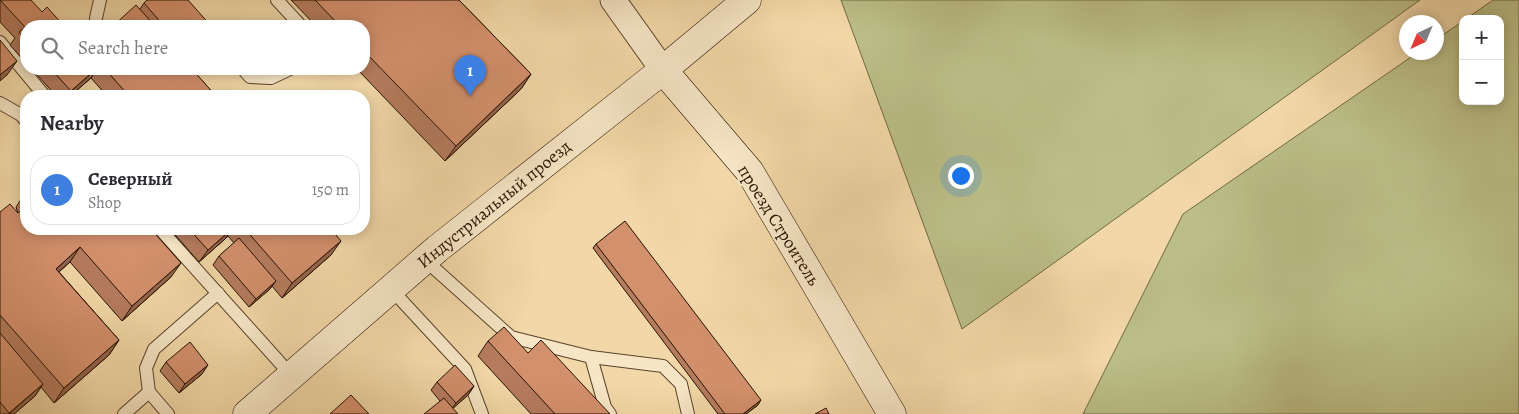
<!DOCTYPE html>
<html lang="en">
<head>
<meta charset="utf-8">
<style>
	:root { --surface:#fff; --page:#f7f7f7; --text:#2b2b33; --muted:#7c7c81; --line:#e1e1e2; --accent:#d93025 }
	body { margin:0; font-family:Alegreya,serif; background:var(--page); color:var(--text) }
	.controls { position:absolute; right:15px; top:15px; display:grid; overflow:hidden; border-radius:10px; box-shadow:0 2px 12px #0003 }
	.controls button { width:45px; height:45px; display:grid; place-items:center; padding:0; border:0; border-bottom:1px solid var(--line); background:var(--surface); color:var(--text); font:25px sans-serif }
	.compass { position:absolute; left:1399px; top:15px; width:45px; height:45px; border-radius:50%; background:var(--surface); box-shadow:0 2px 12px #0003; rotate:224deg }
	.you { position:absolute; left:960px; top:175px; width:18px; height:18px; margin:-12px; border:4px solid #fff; border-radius:50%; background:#1a73e8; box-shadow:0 0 0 8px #1a73e833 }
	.badge { display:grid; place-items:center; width:32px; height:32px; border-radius:50%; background:var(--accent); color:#fff; font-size:16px; font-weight:700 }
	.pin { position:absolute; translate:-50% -41px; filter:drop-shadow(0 1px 2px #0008) }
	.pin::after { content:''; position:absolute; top:26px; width:18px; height:15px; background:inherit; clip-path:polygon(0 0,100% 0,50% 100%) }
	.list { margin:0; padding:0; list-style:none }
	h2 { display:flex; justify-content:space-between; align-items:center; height:65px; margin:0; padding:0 20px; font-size:21px }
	h2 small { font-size:16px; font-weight:400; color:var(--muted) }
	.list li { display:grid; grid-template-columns:32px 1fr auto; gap:15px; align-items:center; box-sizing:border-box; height:70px; margin:0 10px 10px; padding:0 10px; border:1px solid var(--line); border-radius:20px }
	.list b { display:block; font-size:19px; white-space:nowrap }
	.list p { margin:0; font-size:16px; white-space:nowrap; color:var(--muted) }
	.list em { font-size:16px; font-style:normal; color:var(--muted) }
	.icon { flex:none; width:28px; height:28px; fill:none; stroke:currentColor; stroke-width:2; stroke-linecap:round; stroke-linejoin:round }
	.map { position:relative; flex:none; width:1519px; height:414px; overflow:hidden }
	.search { position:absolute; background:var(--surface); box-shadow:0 2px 12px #0003; left:20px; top:20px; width:350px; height:55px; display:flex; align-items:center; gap:12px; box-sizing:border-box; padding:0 18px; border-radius:20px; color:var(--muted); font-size:19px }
	.panel { position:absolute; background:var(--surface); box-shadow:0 2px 12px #0003; left:20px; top:90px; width:350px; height:145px; border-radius:20px }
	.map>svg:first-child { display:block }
</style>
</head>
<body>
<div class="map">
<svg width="1519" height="414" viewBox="0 0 1519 414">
	<rect width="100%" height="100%" fill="#f2d8a8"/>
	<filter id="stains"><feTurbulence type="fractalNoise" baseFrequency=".004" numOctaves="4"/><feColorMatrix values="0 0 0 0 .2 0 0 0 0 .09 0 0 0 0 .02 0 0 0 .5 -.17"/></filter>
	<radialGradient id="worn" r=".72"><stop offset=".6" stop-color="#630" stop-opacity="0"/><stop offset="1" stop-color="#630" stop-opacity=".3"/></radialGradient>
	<g fill="#bbbe87" stroke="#706844">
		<path d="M841,0H1420L962,329Z"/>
		<path d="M1493,0H1519V414H1083L1183,214L1417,53L1436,52L1437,39L1463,21V101H1500V19H1466Z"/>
	</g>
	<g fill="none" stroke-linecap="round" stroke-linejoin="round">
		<g stroke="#59432b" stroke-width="14">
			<g id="lane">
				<path d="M277,0L301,26"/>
				<path d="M96,18L100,0"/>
				<path d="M0,42L43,94L41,96"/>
				<path d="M243,69L250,77L271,78L290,69"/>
				<path d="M0,103L21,115L26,121"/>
				<path d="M160,229L291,375"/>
				<path d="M425,260L511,337L591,357L663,366L681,384L688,414"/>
				<path d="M391,289L465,369L482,414"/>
				<path d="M591,357L605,407L610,414"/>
				<path d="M124,414L149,392"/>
				<path d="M168,414L149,392L146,368L154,349L218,293"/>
			</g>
		</g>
		<g stroke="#59432b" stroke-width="27">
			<path id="street" d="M613,0L663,70"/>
		</g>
		<g stroke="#261101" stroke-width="29">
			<g id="secondary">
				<path d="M663,70L750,172L892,414"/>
				<path d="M247,414L437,249L663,70L747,0"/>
			</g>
		</g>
		<use href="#lane" stroke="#f7e6c6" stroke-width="12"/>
		<use href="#street" stroke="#f7e6c6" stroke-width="25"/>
		<use href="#secondary" stroke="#f7e6c6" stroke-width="28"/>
	</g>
	<g fill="#b57c5e" stroke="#261101">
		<path d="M0,0L26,26V63L10,45L15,38L0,22Z"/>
		<path d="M291,0H459L531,74L521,89L445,161L357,69H364V26H316Z"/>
		<path d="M144,3L211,26H113L140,9Z"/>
		<path d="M32,69H203L197,75L216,96H107L91,78L70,96H56Z"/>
		<path d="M26,192V229L171,277L122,321L70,262L59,272L119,340L109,355L54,403L41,387L35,396L14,414H0V212L18,213L16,207Z"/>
		<path d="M170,229H331V255L282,298L272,286L270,289L249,307L213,265L219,256L234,243L228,236L225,239L199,262Z"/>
		<path d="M596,244L758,405L746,414H718L593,248Z"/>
		<path d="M488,341L528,353L610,414H531L478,356Z"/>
		<path d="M166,362L202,374L179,393L160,371Z"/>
		<path d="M437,382L474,386L468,395L453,408L440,401L431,390Z"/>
	</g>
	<g fill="#94654c" stroke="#261101">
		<path d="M17,61L7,75L0,81V75Z"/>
		<path d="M96,69H97L91,78L70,96H67L71,91Z"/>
		<path d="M199,69H203L191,80Z"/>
		<path d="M531,74L521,89L445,161L456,146Z"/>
		<path d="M232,229L225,239L199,262L208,250Z"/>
		<path d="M341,241L331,255L282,298L292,283Z"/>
		<path d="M80,247L70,262L46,283L56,269Z"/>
		<path d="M181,263L171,277L122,321L132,306Z"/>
		<path d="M276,281L270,289L249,307L256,299Z"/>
		<path d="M119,340L109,355L54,403L64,388Z"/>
		<path d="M208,365L202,374L179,393L185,384Z"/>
		<path d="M43,384L35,396L14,414H9Z"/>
		<path d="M474,386L468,395L449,412L456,403Z"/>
		<path d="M761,400L758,405L746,414H743Z"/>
	</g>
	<g fill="#d3906d" stroke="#261101">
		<path d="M0,0H31L42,12L47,7L64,26H26V41L19,32L25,27Z"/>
		<path d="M147,0H188L211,26H164L144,3Z"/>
		<path d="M315,0H459L531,74L456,146L364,51V26H340Z"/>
		<path d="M136,5L155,26H113Z"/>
		<path d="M0,40L17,61L0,75Z"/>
		<path d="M51,69H96L71,91Z"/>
		<path d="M105,69H192L216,96H129Z"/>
		<path d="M10,204L18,213L26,207V229H151L181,263L132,306L80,247L56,269L119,340L64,388L0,315V212Z"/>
		<path d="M625,221L761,400L743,414H725L596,244Z"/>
		<path d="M189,229H232L208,250Z"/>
		<path d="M245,229H331L341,241L292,283Z"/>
		<path d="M239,238L276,281L256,299L219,256Z"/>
		<path d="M504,327L528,353L541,340L610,414H555L488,341Z"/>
		<path d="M0,333L43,384L9,413L0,402Z"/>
		<path d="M190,342L208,365L185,384L166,362Z"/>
		<path d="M455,365L474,386L456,403L437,382Z"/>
		<path d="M351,395L369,414H330Z"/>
		<path d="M444,398L458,414H424Z"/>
		<path d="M826,408L829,414H815Z"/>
	</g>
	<g text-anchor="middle" stroke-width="4.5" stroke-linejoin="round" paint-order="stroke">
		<g font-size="18" fill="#261101" stroke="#f7e6c6">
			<text transform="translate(494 204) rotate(-39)" y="6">Индустриальный проезд</text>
			<text transform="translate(779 225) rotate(58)" y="6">проезд Строитель</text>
		</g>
	</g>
	<rect width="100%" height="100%" filter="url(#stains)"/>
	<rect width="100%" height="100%" fill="url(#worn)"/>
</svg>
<div class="controls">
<button>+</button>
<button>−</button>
</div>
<svg class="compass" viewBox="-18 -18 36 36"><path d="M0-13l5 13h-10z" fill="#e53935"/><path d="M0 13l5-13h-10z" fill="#7c7c81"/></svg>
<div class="you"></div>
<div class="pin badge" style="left:470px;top:96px;background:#3f7fe0">1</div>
<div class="search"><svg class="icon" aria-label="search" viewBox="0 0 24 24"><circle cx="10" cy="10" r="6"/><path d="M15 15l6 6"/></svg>Search here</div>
<section class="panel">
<h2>Nearby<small></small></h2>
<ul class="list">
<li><span class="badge" style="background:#3f7fe0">1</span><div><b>Северный</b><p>Shop</p></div><em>150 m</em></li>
</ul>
</section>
</div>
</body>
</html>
